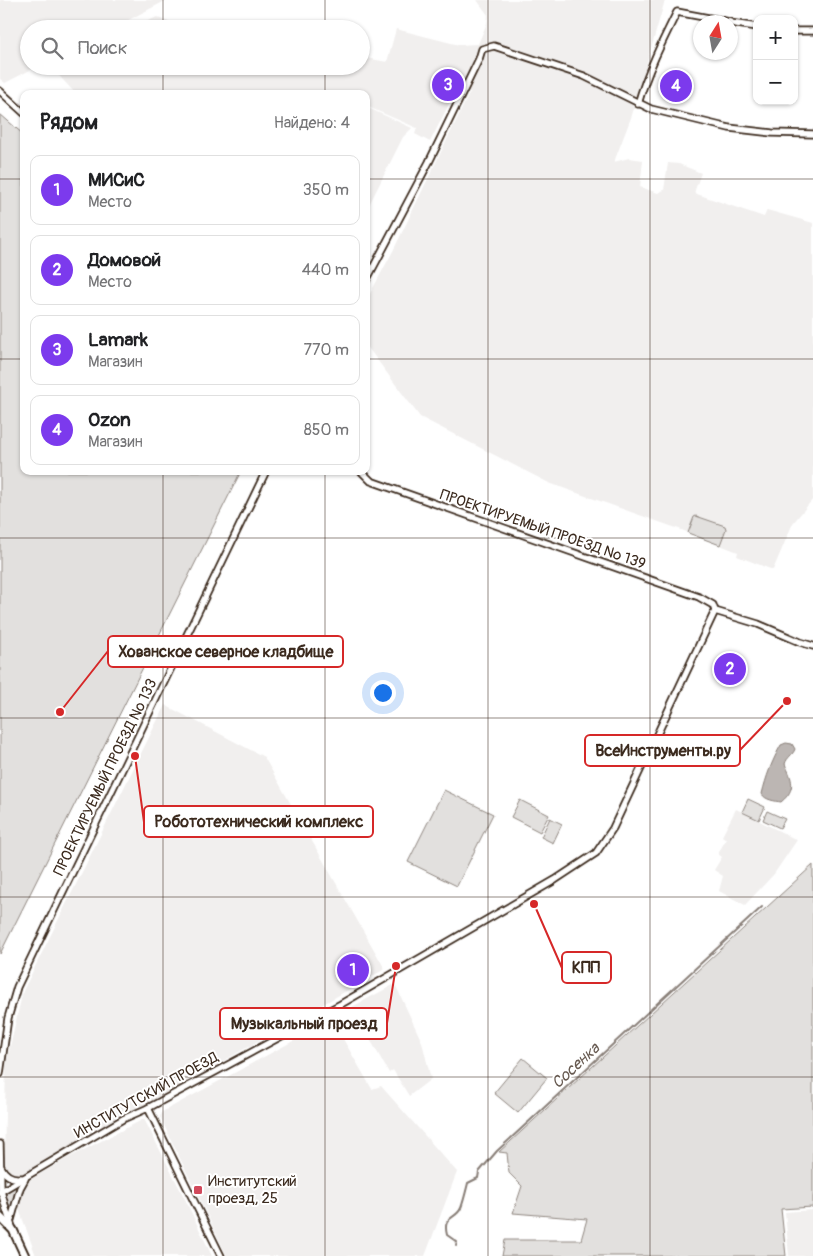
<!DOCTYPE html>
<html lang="ru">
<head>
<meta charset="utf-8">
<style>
	:root { --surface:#fff; --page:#f2f2f2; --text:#202124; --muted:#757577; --line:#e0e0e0; --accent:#7c3aed }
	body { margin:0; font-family:Pangolin,sans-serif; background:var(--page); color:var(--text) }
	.controls { position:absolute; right:15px; top:15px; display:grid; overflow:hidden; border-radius:10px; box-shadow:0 1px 4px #0004 }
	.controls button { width:45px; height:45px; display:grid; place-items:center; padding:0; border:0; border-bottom:1px solid var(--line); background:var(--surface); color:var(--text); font:25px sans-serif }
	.compass { position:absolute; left:693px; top:15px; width:45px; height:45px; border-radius:50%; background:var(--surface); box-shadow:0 1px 4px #0004; rotate:11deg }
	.you { position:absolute; left:382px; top:692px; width:18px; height:18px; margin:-12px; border:4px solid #fff; border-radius:50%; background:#1a73e8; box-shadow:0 0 0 8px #1a73e833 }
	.badge { display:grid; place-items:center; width:32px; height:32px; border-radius:50%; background:var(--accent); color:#fff; font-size:16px; font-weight:700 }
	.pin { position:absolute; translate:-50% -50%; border:2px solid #fff; box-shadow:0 1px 5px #0006 }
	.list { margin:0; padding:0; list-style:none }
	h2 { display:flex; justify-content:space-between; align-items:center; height:65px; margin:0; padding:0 20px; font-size:21px }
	h2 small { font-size:16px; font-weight:400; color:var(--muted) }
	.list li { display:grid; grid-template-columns:32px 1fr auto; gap:15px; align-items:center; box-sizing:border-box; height:70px; margin:0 10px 10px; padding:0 10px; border:1px solid var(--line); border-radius:10px }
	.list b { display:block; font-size:19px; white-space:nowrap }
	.list p { margin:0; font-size:16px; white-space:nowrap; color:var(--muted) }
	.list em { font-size:16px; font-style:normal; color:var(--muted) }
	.icon { flex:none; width:28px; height:28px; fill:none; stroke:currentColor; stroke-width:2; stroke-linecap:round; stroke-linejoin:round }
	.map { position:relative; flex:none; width:813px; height:1256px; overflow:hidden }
	.search { position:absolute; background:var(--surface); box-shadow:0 1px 4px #0004; left:20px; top:20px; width:350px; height:55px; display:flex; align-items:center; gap:12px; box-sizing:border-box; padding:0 18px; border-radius:28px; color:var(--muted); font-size:19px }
	.panel { position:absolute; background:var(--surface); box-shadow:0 1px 4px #0004; left:20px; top:90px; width:350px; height:385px; border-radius:10px }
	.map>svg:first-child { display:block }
</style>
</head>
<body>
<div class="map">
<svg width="813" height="1256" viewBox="0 0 813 1256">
	<rect width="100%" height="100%" fill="#fff"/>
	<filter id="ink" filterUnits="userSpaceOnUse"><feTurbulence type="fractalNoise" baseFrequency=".02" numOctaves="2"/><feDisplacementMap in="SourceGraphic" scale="10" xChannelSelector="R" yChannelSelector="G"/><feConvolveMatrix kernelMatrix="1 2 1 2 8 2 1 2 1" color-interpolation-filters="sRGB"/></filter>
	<g filter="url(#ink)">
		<g fill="#f1efee">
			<path d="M0,0H167L111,29H29V66H38L5,83L0,79Z"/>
			<path d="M477,0H665L632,115L614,162L629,158L643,160L640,187L658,193L664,190L668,163L679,164L701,173L694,193L764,217L767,210L813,223V499L793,523L773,570L737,556L738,552L679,529L549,483L420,417L366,345V301L393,251L470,92L458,86L430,142L415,134L417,128L366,106V94H76L50,66H274L291,74L296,66H361V57L387,62L396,29L459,45L478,44L487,23L488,15Z"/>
			<path d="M157,17L185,29H130Z"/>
			<path d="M366,107L412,128L403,137L366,211Z"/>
			<path d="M165,705L264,757L385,969L26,1173L17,1176L8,1173L4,1168V1163L6,1063L23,991Z"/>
			<path d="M736,809L797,840L774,874L745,905L719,891L723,876L714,870L722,857L718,854L726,839L722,836Z"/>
			<path d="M395,984L422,1042L431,1079L409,1096L393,1070L389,1073L352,1007Z"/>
			<path d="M332,1020L372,1089L381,1086L457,1172L425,1256H227L160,1117L162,1112Z"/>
			<path d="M144,1119L185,1199L212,1256H36L19,1209L20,1199L30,1180L68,1158Z"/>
			<path d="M813,1210V1256H789L785,1212Z"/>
		</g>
		<g fill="#e2e0de" stroke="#8e857e">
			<path d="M0,114L24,135V471H241L0,954Z"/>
			<path d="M696,516L725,526L726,529L720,545L688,533L694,517Z"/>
			<path d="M444,790L493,814L457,886L408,862Z"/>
			<path d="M748,799L765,807L759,820L742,812Z"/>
			<path d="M520,800L549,815L540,832L511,817Z"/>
			<path d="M767,811L785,819L780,828L763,820Z"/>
			<path d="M550,818L562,824L553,843L541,837Z"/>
			<path d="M813,865V1207L781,1209L786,1256H502L505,1240H581L587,1219L513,1213L522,1186L509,1173L507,1153L499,1152Z"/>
			<path d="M523,1058L547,1078L518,1113L494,1093Z"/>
			<path d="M20,1184L12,1208H11L7,1200L6,1194L10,1189Z"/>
		</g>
		<path fill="#bcb6b3" stroke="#887e77" d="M786,743L792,744L795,749C793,755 787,757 785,764C792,779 797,789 781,802C775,801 765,800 762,794C766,777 772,761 781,745Z"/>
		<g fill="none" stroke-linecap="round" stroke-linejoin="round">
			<path stroke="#887e77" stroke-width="2" d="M456,1246L457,1242L447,1235C442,1215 456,1220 461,1208C464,1200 466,1191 468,1183L478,1178L479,1172L497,1151L762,907"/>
			<g stroke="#3b2a1e" stroke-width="9">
				<g id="minor">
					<path d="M730,23L757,27"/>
					<path d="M794,31H813"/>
					<path d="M0,91L24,113"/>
					<path d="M638,104C647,72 662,42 677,12L730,22"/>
					<path d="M366,281L429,162L479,59L482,49L494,46L584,76L651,109L729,128L772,133L813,134"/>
					<path d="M361,471L371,481L699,597L713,605L715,611"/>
					<path d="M715,611L758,624L800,642L813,646"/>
					<path d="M0,1074L8,1018L17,987L266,471"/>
					<path d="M148,1108L221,1256"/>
					<path d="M0,1144L1,1191L6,1209L13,1230"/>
					<path d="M1,1167C5,1175 12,1179 21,1178"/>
					<path d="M0,1192L123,1119L148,1108L341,1004L555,880L596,853L613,828L715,611"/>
					<path d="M11,1220L20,1188L25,1179"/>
				</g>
			</g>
			<g stroke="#3b2a1e" stroke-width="11">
				<path id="major" d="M0,1217L13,1230L25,1256"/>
			</g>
			<use href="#minor" stroke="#fff" stroke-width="5.5"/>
			<use href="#major" stroke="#fff" stroke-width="7"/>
		</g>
	</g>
	<path fill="none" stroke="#3b2a1e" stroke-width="1" stroke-opacity="0.55" d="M163,0V29M325,0V29M488,0V1256M650,0V1256M163,66V94M325,66V94M0,179H24M366,179H813M0,359H24M366,359H813M163,471V1256M325,471V1256M0,538H813M0,718H813M0,897H813M0,1077H813"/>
	<rect fill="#d1495b" stroke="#fff" stroke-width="2" x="193" y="1185" width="10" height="10" rx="2.5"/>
	<g text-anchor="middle" stroke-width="4" stroke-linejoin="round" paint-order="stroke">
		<g font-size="15" fill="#3b2a1e" stroke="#fff">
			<text transform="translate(543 529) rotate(19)" y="5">ПРОЕКТИРУЕМЫЙ ПРОЕЗД № 139</text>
			<text transform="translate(105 777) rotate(-64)" y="5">ПРОЕКТИРУЕМЫЙ ПРОЕЗД № 133</text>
			<text transform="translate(146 1095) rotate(-29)" y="5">ИНСТИТУТСКИЙ ПРОЕЗД</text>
		</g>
		<g font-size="15" fill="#3b2a1e" stroke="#fff" text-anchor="start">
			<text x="208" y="1186">Институтский<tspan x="208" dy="17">проезд, 25</tspan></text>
		</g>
		<g font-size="16" font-style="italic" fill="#685b52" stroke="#fff">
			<text transform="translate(575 1065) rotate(-43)" y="6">Сосенка</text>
		</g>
	</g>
	<path fill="none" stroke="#d62828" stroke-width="2" d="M60 712L108 651M787 701L740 750M135 756L144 822M534 904L562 968M396 966L387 1023"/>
	<g fill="#d62828" stroke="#fff" stroke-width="2">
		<circle cx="60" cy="712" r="5"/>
		<circle cx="787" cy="701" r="5"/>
		<circle cx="135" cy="756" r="5"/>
		<circle cx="534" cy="904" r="5"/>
		<circle cx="396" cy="966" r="5"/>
	</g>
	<g fill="#fff" stroke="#d62828" stroke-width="2">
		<rect x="108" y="636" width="235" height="31" rx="5"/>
		<rect x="585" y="735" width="155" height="31" rx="5"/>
		<rect x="144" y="806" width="229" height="31" rx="5"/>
		<rect x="562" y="952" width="49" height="31" rx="5"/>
		<rect x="220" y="1008" width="167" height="31" rx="5"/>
	</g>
	<g font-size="16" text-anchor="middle" font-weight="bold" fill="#3b2a1e">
		<text x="226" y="657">Хованское северное кладбище</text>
		<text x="663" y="756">ВсеИнструменты.ру</text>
		<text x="259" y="827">Робототехнический комплекс</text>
		<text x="586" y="973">КПП</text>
		<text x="304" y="1029">Музыкальный проезд</text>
	</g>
</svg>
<div class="controls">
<button>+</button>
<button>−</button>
</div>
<svg class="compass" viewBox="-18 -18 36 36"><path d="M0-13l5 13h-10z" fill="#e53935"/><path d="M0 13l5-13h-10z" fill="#757577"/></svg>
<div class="you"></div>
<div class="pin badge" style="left:353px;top:970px">1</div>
<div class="pin badge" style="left:730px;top:669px">2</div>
<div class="pin badge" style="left:448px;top:85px">3</div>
<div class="pin badge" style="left:676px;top:86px">4</div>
<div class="search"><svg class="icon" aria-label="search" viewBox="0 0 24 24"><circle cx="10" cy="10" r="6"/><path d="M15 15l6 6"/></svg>Поиск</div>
<section class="panel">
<h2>Рядом<small>Найдено: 4</small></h2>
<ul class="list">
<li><span class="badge">1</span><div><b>МИСиС</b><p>Место</p></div><em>350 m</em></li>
<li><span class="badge">2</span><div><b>Домовой</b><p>Место</p></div><em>440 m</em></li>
<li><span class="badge">3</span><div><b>Lamark</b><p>Магазин</p></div><em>770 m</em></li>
<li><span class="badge">4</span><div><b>Ozon</b><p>Магазин</p></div><em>850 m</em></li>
</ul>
</section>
</div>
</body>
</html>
